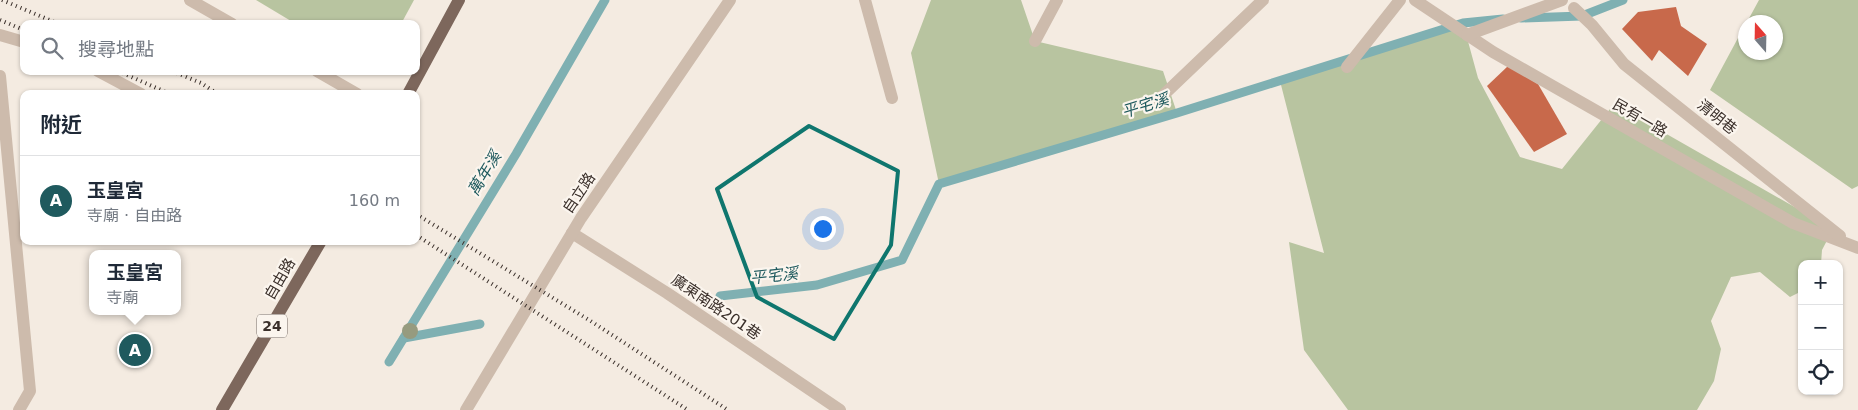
<!DOCTYPE html>
<html lang="zh-TW">
<head>
<meta charset="utf-8">
<style>
	:root { --surface:#fff; --page:#f2f2f3; --text:#1f2937; --muted:#747a83; --line:#e0e1e3; --accent:#1f5a5e }
	body { margin:0; font-family:"DejaVu Sans","Noto Sans TC",sans-serif; background:var(--page); color:var(--text) }
	.controls { position:absolute; right:15px; bottom:15px; display:grid; overflow:hidden; border-radius:10px; box-shadow:0 1px 4px #0004 }
	.controls button { width:45px; height:45px; display:grid; place-items:center; padding:0; border:0; border-bottom:1px solid var(--line); background:var(--surface); color:var(--text); font:25px sans-serif }
	.compass { position:absolute; left:1738px; top:15px; width:45px; height:45px; border-radius:50%; background:var(--surface); box-shadow:0 1px 4px #0004; rotate:340deg }
	.you { position:absolute; left:822px; top:228px; width:18px; height:18px; margin:-12px; border:4px solid #fff; border-radius:50%; background:#1a73e8; box-shadow:0 0 0 8px #1a73e833 }
	.badge { display:grid; place-items:center; width:32px; height:32px; border-radius:50%; background:var(--accent); color:#fff; font-size:16px; font-weight:700 }
	.pin { position:absolute; translate:-50% -50%; border:2px solid #fff; box-shadow:0 1px 5px #0006 }
	.popup { position:absolute; left:89px; top:250px; width:92px; height:65px; box-sizing:border-box; display:grid; place-content:center; border-radius:10px; background:var(--surface); filter:drop-shadow(0 1px 4px #0005); font-size:16px; white-space:nowrap; color:var(--muted) }
	.popup b { font-size:19px; color:var(--text) }
	.popup::after { content:''; position:absolute; left:50%; top:100%; margin-left:-10px; border:10px solid transparent; border-top-color:var(--surface) }
	.list { margin:0; padding:0; list-style:none }
	h2 { display:flex; justify-content:space-between; align-items:center; height:65px; margin:0; padding:0 20px; font-size:21px }
	h2 small { font-size:16px; font-weight:400; color:var(--muted) }
	.list li { display:grid; grid-template-columns:32px 1fr auto; gap:15px; align-items:center; box-sizing:border-box; height:90px; padding:0 20px; border-top:1px solid var(--line) }
	.list b { display:block; font-size:19px; white-space:nowrap }
	.list p { margin:0; font-size:16px; white-space:nowrap; color:var(--muted) }
	.list em { font-size:16px; font-style:normal; color:var(--muted) }
	.icon { flex:none; width:28px; height:28px; fill:none; stroke:currentColor; stroke-width:2; stroke-linecap:round; stroke-linejoin:round }
	.map { position:relative; flex:none; width:1858px; height:410px; overflow:hidden }
	.search { position:absolute; background:var(--surface); box-shadow:0 1px 4px #0004; left:20px; top:20px; width:400px; height:55px; display:flex; align-items:center; gap:12px; box-sizing:border-box; padding:0 18px; border-radius:10px; color:var(--muted); font-size:19px }
	.panel { position:absolute; background:var(--surface); box-shadow:0 1px 4px #0004; left:20px; top:90px; width:400px; height:155px; border-radius:10px }
	.map>svg:first-child { display:block }
</style>
</head>
<body>
<div class="map">
<svg width="1858" height="410" viewBox="0 0 1858 410">
	<rect width="100%" height="100%" fill="#f4ebe1"/>
	<g fill="#b8c4a0">
		<path d="M256,0H414L401,24H296Z"/>
		<path d="M931,0H1021L1035,41L1163,71L1177,113L939,184L911,53Z"/>
		<path d="M1759,0H1858V186L1852,189L1710,90L1745,25L1746,52H1776V22H1747Z"/>
		<path d="M1463,23L1478,78L1520,157L1562,169L1614,104L1833,229L1822,250L1821,264H1802V291L1790,297L1760,272L1731,277L1711,321L1721,349L1714,381L1697,410H1348L1304,350L1289,242L1324,253L1280,81Z"/>
	</g>
	<g fill="none" stroke-linecap="round" stroke-linejoin="round">
		<g stroke="#7fb0b2" stroke-width="9">
			<path d="M1521,18L1582,16L1623,0"/>
			<path d="M720,296L817,285L902,260L939,184L1177,113L1463,23L1503,19"/>
			<path d="M404,338L480,324"/>
			<path d="M389,362L516,154L605,0"/>
		</g>
	</g>
	<g fill="#c8694b">
		<path d="M1676,7L1681,26L1707,44L1688,76L1659,50L1652,61L1622,29L1638,12Z"/>
		<path d="M1508,66L1538,84L1567,134L1534,152L1487,86Z"/>
	</g>
	<g fill="none" stroke-linecap="round" stroke-linejoin="round">
		<g stroke="#cdbbac" stroke-width="12">
			<path d="M190,0L232,24"/>
			<path d="M865,0L892,98"/>
			<path d="M1415,0L1493,52L1793,223L1858,248"/>
			<path d="M1574,8L1592,25L1624,64L1840,236"/>
			<path d="M0,35L24,42"/>
			<path d="M1467,35L1562,0"/>
			<path d="M1035,41L1057,0"/>
			<path d="M1347,67L1400,0"/>
			<path d="M98,71L141,94"/>
			<path d="M317,71L357,94"/>
			<path d="M0,76L30,391L19,410"/>
			<path d="M1155,103L1263,0"/>
			<path d="M572,233L667,293L840,410"/>
			<path d="M466,410L581,218L730,0"/>
		</g>
		<g stroke="#7d675c" stroke-width="12">
			<path d="M408,94L459,0"/>
			<path d="M222,410L321,241"/>
		</g>
		<g stroke="#3b302b" stroke-width="4" stroke-dasharray="1 4" stroke-linecap="butt">
			<path d="M2,0L59,24"/>
			<path d="M0,20L24,30"/>
			<path d="M118,71L170,94"/>
			<path d="M172,71L201,83L218,94"/>
			<path d="M416,214L589,320L728,410"/>
			<path d="M416,235L688,410"/>
		</g>
	</g>
	<circle fill="#969b7f" cx="410" cy="331" r="8"/>
	<path fill="none" stroke="#0f766e" stroke-width="4" stroke-linejoin="round" d="M809,126L898,171L891,245L834,339L757,297L717,189Z"/>
	<g text-anchor="middle" stroke-width="4.5" stroke-linejoin="round" paint-order="stroke">
		<rect fill="#fbf5ee" stroke="#756b66" stroke-width="1" x="257" y="314.5" width="30" height="23" rx="4"/>
		<g font-size="14" font-weight="bold" fill="#3b302b">
			<text x="272" y="331">24</text>
		</g>
		<g font-size="15" fill="#3b302b" stroke="#fbf5ee">
			<text transform="translate(1717 117) rotate(39)" y="5">清明巷</text>
			<text transform="translate(1640 118) rotate(30)" y="5">民有一路</text>
			<text transform="translate(579 193) rotate(-56)" y="5">自立路</text>
			<text transform="translate(280 279) rotate(-60)" y="5">自由路</text>
			<text transform="translate(716 307) rotate(34)" y="5">廣東南路201巷</text>
		</g>
		<g font-size="16" font-style="italic" fill="#1f5a5e" stroke="#fbf5ee">
			<text transform="translate(1145 105) rotate(-17)" y="6">平宅溪</text>
			<text transform="translate(484 173) rotate(-59)" y="6">萬年溪</text>
			<text transform="translate(774 275) rotate(-6)" y="6">平宅溪</text>
		</g>
	</g>
</svg>
<div class="controls">
<button>+</button>
<button>−</button>
<button><svg class="icon" aria-label="locate" viewBox="0 0 24 24"><circle cx="12" cy="12" r="6"/><path d="M12 2v4M12 18v4M2 12h4M18 12h4"/></svg></button>
</div>
<svg class="compass" viewBox="-18 -18 36 36"><path d="M0-13l5 13h-10z" fill="#e53935"/><path d="M0 13l5-13h-10z" fill="#747a83"/></svg>
<div class="you"></div>
<div class="pin badge" style="left:135px;top:350px">A</div>
<div class="popup"><b>玉皇宮</b>寺廟</div>
<div class="search"><svg class="icon" aria-label="search" viewBox="0 0 24 24"><circle cx="10" cy="10" r="6"/><path d="M15 15l6 6"/></svg>搜尋地點</div>
<section class="panel">
<h2>附近<small></small></h2>
<ul class="list">
<li><span class="badge">A</span><div><b>玉皇宮</b><p>寺廟 · 自由路</p></div><em>160 m</em></li>
</ul>
</section>
</div>
</body>
</html>
